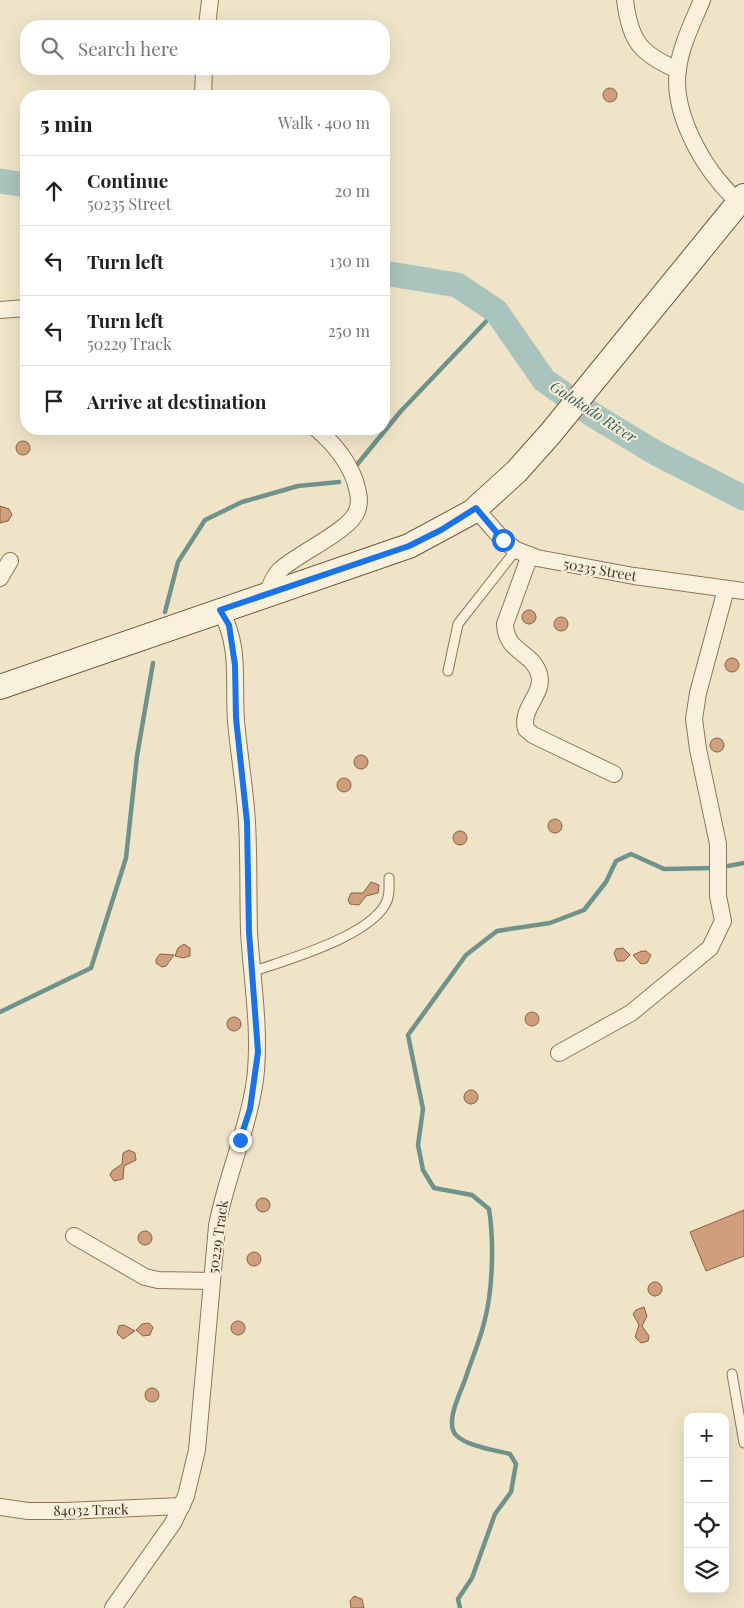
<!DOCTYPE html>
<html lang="en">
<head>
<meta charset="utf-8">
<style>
	:root { --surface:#fff; --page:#f2f2f2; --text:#202124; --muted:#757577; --line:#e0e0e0 }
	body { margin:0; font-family:"Playfair Display",serif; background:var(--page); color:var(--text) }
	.controls { position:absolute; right:15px; bottom:15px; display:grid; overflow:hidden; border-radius:10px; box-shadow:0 5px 20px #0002 }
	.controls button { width:45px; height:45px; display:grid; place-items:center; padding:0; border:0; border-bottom:1px solid var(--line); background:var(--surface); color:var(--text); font:25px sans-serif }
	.stop { position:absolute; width:15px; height:15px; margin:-11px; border:4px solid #1a73e8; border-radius:50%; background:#fff }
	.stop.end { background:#1a73e8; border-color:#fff; box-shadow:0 1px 5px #0008 }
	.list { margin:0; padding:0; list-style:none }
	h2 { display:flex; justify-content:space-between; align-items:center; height:65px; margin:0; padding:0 20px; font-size:21px }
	h2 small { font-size:16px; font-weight:400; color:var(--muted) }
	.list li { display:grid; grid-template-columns:32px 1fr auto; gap:15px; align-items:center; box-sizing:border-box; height:70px; padding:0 20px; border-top:1px solid var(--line) }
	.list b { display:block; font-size:19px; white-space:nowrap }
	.list p { margin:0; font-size:16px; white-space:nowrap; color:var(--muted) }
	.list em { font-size:16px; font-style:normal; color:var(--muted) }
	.icon { flex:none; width:28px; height:28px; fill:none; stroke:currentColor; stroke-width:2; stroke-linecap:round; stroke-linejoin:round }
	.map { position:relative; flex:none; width:744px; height:1608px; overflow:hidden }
	.search { position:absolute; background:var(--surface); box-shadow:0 5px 20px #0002; left:20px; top:20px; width:370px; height:55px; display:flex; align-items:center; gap:12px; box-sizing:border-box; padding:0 18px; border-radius:20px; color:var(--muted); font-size:19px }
	.panel { position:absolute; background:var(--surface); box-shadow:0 5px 20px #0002; left:20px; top:90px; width:370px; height:345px; border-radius:20px }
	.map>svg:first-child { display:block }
</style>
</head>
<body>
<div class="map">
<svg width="744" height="1608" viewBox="0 0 744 1608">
	<rect width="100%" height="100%" fill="#f0e4c8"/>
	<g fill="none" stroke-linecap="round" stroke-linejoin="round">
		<g stroke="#6f938a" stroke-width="4.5">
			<path d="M355,467L401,411L496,311"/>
			<path d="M165,612L178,562L205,520L242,502L298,486L339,482"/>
			<path d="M728,866L744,863"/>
			<path d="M0,1012L91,968L126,858L137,756L153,663"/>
			<path d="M460,1608L458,1599L472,1578L495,1514L511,1492L516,1464L510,1454C495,1450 466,1446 456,1435C444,1422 462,1390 466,1377C472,1358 481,1338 485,1319C493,1288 494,1240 489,1209L472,1195L434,1188L423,1170L418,1145L423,1109L408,1035L466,955L497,931L550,923L584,910L606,882L616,861L631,854L664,869L715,868"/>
		</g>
		<g stroke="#a9c4bc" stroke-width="25">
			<path d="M0,181L26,185"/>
			<path d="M384,273L457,285L496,311L544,380L593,415L656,453L744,498"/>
		</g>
	</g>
	<g fill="#cf9f7d" stroke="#8d5f41">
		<circle cx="610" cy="95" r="7"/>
		<circle cx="23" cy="448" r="7"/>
		<path d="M0,506L9,509L12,515L8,521L0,523Z"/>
		<circle cx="529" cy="617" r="7"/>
		<circle cx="561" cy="624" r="7"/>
		<circle cx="732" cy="665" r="7"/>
		<circle cx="717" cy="745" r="7"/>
		<circle cx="361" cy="762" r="7"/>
		<circle cx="344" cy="785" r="7"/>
		<circle cx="555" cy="826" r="7"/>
		<circle cx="460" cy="838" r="7"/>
		<path d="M371,882L379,885L378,893L366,896L359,905L350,904L348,900L351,893H363Z"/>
		<path d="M184,944L190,948V956L183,958L175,956L178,948Z"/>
		<path d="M623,948L630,955L624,961H617L614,953L616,949Z"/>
		<path d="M642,951H646L651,955L647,963L641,964L633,955Z"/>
		<path d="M160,954L174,955L166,966L162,967L156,963V959Z"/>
		<circle cx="532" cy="1019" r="7"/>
		<circle cx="234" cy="1024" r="7"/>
		<circle cx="471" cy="1097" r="7"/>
		<path d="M129,1150L135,1153L136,1160L124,1166L123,1179L114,1181L110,1175L112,1171L122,1164L123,1153Z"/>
		<circle cx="263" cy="1205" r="7"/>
		<path d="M744,1210V1256L706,1271L690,1232Z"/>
		<circle cx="145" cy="1238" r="7"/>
		<circle cx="254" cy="1259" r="7"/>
		<circle cx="655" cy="1289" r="7"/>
		<path d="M644,1307L647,1316L642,1326L649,1336L648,1341L641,1343L635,1337L639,1325L633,1314L636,1310Z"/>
		<circle cx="238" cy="1328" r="7"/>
		<path d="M149,1323L153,1327L150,1335L143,1336L136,1330L142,1324Z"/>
		<path d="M124,1325L135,1331L123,1339L117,1333L119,1326Z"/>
		<circle cx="152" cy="1395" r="7"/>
		<path d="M354,1596L362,1599L364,1608H351L350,1601Z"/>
	</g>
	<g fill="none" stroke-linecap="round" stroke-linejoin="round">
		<g stroke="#8d765c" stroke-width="11">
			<g id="lane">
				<path d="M448,671L458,624L516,550"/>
				<path d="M252,972C288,959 365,938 385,905C390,897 389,888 389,878"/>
				<path d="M732,1374L744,1443"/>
			</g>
		</g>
		<g stroke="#8d765c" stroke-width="18">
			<g id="street">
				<path d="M625,0C630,41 640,54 678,70"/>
				<path d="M702,0C693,22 681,45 678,69C671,115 708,179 744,206"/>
				<path d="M207,26L210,0"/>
				<path d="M203,96L204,69"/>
				<path d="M0,310L26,308"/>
				<path d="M475,508L503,540L516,550L537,558L634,576L744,591"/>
				<path d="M530,555L505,624C506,653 532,651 539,674C545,694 520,708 526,729L533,735L614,774"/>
				<path d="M0,578L10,561"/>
				<path d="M267,594C270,586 273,577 279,571C296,554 350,531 357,511C361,500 358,492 355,481C348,461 333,443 317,429"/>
				<path d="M559,1053L631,1013L710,948L723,921L718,896V844L698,749L694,719L698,693L726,589"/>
				<path d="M74,1236L145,1277L158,1280L212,1281"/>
				<path d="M0,1507L28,1511H64L182,1506"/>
				<path d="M113,1608L173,1523L186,1496L197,1450L217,1226C226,1177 248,1130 255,1080C261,1031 252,981 249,932C248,896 249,859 247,822C245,788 239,755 236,721C233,682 241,645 220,610"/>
			</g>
		</g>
		<g stroke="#6f573f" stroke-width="26">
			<path id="secondary" d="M0,687L409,546L472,512L516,472L550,434L744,196"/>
		</g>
		<use href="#lane" stroke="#faf1dc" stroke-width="9"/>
		<use href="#street" stroke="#faf1dc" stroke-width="16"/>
		<use href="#secondary" stroke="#faf1dc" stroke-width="24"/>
	</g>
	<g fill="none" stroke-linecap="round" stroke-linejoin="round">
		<path stroke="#1a73e8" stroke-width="6" d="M240,1140L250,1109L258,1052L249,932L247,822L236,718L235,665L229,625L220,610L409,546L441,530L476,508L503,540"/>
	</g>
	<g text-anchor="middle" stroke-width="4" stroke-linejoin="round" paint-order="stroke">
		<g font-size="14" fill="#3d2e20" stroke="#f7eed8">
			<text transform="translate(600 570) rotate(10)" y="5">50235 Street</text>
			<text transform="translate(218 1237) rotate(-82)" y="5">50229 Track</text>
			<text transform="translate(91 1510) rotate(-1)" y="5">84032 Track</text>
		</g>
		<g font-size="15" font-style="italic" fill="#2f5d5a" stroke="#f7eed8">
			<text transform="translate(593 412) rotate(33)" y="5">Golokodo River</text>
		</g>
	</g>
</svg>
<div class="controls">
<button>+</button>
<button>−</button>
<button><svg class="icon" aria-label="locate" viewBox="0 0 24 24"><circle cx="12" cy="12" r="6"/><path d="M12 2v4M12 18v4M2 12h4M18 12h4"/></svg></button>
<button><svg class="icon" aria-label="layers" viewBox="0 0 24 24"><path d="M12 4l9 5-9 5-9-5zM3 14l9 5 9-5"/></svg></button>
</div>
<div class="stop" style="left:503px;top:540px"></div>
<div class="stop end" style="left:240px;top:1140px"></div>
<div class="search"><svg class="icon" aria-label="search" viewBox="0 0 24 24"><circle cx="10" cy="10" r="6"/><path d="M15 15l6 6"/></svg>Search here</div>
<section class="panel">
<h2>5 min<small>Walk · 400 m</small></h2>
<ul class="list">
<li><svg class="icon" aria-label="ahead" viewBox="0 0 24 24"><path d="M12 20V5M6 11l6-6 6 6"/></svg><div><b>Continue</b><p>50235 Street</p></div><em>20 m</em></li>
<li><svg class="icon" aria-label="left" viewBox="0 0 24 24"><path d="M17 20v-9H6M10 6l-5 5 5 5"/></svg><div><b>Turn left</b></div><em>130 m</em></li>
<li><svg class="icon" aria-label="left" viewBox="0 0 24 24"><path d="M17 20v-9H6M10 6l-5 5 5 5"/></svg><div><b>Turn left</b><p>50229 Track</p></div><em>250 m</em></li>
<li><svg class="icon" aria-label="arrive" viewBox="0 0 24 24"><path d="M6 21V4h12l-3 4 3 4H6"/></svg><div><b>Arrive at destination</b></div></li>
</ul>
</section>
</div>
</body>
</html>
